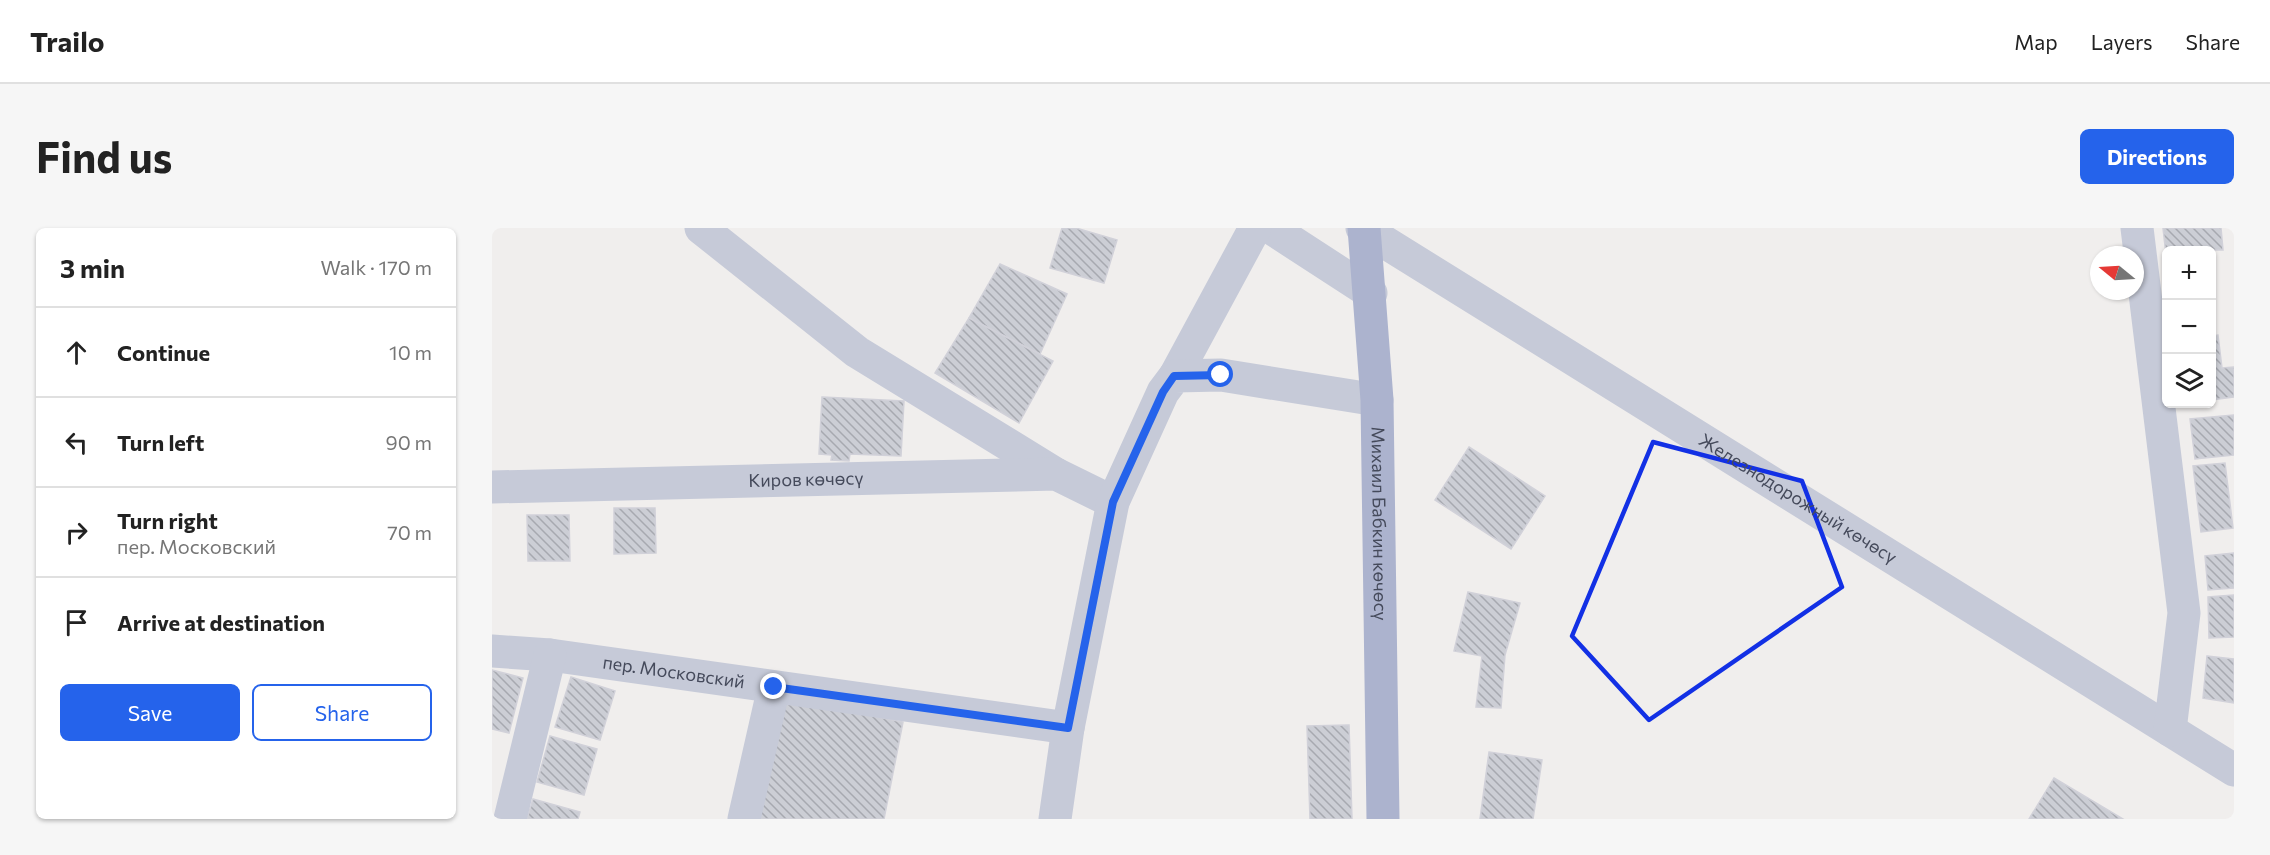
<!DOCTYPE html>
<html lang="en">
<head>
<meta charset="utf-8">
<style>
	:root { --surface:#fff; --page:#f6f6f6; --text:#222; --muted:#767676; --line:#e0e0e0; --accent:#2563eb }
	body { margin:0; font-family:Commissioner,sans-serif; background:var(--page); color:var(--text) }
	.controls { position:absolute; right:18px; top:18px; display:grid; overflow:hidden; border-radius:9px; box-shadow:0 2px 4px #0004 }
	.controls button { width:54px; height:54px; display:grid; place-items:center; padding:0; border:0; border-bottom:2px solid var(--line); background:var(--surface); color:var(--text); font:30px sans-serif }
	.compass { position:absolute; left:1598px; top:18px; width:54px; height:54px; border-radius:50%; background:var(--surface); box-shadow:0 2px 4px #0004; rotate:288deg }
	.stop { position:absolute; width:18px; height:18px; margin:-14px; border:4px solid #2563eb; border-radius:50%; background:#fff }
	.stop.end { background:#2563eb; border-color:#fff; box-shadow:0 2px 6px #0008 }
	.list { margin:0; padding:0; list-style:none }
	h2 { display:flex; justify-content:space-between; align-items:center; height:78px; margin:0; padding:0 24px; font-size:26px }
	h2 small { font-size:20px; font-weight:400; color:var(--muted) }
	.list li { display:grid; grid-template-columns:39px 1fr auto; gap:18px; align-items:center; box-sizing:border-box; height:90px; padding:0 24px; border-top:2px solid var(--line) }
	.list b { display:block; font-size:22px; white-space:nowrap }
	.list p { margin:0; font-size:20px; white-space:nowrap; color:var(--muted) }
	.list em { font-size:20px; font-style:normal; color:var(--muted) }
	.actions { display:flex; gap:12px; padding:18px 24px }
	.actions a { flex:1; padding:14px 0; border:2px solid var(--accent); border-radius:9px; text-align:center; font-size:21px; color:var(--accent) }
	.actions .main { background:var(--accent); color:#fff }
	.icon { flex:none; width:33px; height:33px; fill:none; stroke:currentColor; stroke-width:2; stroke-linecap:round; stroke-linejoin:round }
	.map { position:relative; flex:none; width:1742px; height:591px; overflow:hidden; border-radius:9px }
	header { display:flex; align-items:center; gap:36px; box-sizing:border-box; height:84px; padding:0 30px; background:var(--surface); border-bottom:2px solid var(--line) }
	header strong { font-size:28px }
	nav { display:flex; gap:33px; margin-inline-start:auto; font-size:21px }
	.intro { display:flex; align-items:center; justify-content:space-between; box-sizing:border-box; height:144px; padding:0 36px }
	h1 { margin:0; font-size:42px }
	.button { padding:15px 27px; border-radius:9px; background:var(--accent); color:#fff; font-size:21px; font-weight:700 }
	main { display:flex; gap:36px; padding:0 36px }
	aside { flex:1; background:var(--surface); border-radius:9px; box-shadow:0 2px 4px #0004 }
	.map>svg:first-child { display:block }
</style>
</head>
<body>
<header>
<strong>Trailo</strong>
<nav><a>Map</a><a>Layers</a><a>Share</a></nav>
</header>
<div class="intro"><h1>Find us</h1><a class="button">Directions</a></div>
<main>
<aside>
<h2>3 min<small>Walk · 170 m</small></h2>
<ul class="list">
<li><svg class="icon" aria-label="ahead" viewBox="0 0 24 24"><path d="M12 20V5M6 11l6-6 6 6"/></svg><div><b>Continue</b></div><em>10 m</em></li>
<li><svg class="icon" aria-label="left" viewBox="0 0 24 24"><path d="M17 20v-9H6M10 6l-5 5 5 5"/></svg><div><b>Turn left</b></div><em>90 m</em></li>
<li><svg class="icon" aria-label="right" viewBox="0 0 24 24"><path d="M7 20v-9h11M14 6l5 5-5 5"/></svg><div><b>Turn right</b><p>пер. Московский</p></div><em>70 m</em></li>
<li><svg class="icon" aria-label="arrive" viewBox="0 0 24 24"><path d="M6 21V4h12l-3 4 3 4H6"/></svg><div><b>Arrive at destination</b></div></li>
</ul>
<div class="actions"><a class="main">Save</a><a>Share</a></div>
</aside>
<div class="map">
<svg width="1742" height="591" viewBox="0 0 1742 591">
	<defs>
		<pattern id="building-back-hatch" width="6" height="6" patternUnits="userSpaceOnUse" patternTransform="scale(1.5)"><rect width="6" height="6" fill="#ccced5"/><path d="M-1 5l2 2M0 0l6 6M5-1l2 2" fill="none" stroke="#a7a9b0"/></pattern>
	</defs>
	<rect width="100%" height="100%" fill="#f0eeed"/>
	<g fill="url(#building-back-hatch)" stroke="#d1d1d9" stroke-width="1.5">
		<path d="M570,0H584L625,12L612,55L558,40Z"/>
		<path d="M1671,0H1729L1731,22H1674V27Z"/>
		<path d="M508,36L575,66L548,126L477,90Z"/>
		<path d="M477,90L561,133L527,195L443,145Z"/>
		<path d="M1726,107L1730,140L1742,139V169L1720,172V108Z"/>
		<path d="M330,169L412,173L409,228L358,226L357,233L339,232L340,227L327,226Z"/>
		<path d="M1742,187V227L1703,231L1698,191Z"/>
		<path d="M977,219L1053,268L1019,321L943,272Z"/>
		<path d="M1733,235L1741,300L1709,304L1701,238Z"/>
		<path d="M122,280H163L164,325L122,326Z"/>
		<path d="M35,287H77L78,333H36Z"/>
		<path d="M1742,325V360L1716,362L1713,328Z"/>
		<path d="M976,364L1028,375L1013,427L1009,480L984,479L990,428L962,423Z"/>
		<path d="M1742,367V409L1717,410L1716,369Z"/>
		<path d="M1715,428L1742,431V475L1711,470Z"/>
		<path d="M0,442L31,450L17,505L0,501Z"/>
		<path d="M79,449L123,463L108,512L63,499Z"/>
		<path d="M290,470L411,494L392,591H267Z"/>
		<path d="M857,497L860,591H818L815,498Z"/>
		<path d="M58,508L105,521L92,567L45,554Z"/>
		<path d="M997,524L1050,532L1041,591H988Z"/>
		<path d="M1562,550L1631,591H1537Z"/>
		<path d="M41,571L88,584L86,591H35Z"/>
	</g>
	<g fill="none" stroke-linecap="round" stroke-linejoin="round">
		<g stroke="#c6cad8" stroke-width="33">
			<path d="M209,0L365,124L564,246"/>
			<path d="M779,0L879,65"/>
			<path id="s1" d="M870,0L1742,542"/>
			<path d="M1645,0L1692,385L1678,502"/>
			<path d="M683,148L763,0"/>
			<path id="s2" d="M0,259L564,246L621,274"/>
			<path id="s3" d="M0,423L58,427L576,500"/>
			<path d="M18,591L58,427"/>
			<path d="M252,591L282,459"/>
			<path d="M563,591L576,500L621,274L671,164L683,148L729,147L885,172"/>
		</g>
		<path stroke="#acb3ce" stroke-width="33" id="s4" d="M872,0L885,172L891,591"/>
	</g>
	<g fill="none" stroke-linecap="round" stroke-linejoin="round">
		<path stroke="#2563eb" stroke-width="8" d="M282,459L576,500L621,274L671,164L682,148L729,147"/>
	</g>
	<path fill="none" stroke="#1230e5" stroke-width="4.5" stroke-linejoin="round" d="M1161,214L1310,253L1350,359L1157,492L1080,408Z"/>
	<g text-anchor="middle" stroke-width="5" stroke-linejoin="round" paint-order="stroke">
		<g font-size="18" fill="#454a5b" stroke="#fff">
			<text dy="6" stroke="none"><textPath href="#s2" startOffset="314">Киров көчөсү</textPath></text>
			<text dy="6" stroke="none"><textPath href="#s1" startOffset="513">Железнодорожный көчөсү</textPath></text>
			<text dy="6" stroke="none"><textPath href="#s4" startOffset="296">Михаил Бабкин көчөсү</textPath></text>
			<text dy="6" stroke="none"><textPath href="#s3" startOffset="183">пер. Московский</textPath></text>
		</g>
	</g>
</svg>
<div class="controls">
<button>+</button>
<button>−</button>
<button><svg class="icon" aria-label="layers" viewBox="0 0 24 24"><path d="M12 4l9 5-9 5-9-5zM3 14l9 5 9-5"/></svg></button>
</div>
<svg class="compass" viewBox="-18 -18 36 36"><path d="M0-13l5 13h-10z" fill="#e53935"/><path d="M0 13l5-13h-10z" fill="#767676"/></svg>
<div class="stop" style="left:729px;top:147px"></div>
<div class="stop end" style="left:282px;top:459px"></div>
</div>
</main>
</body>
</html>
